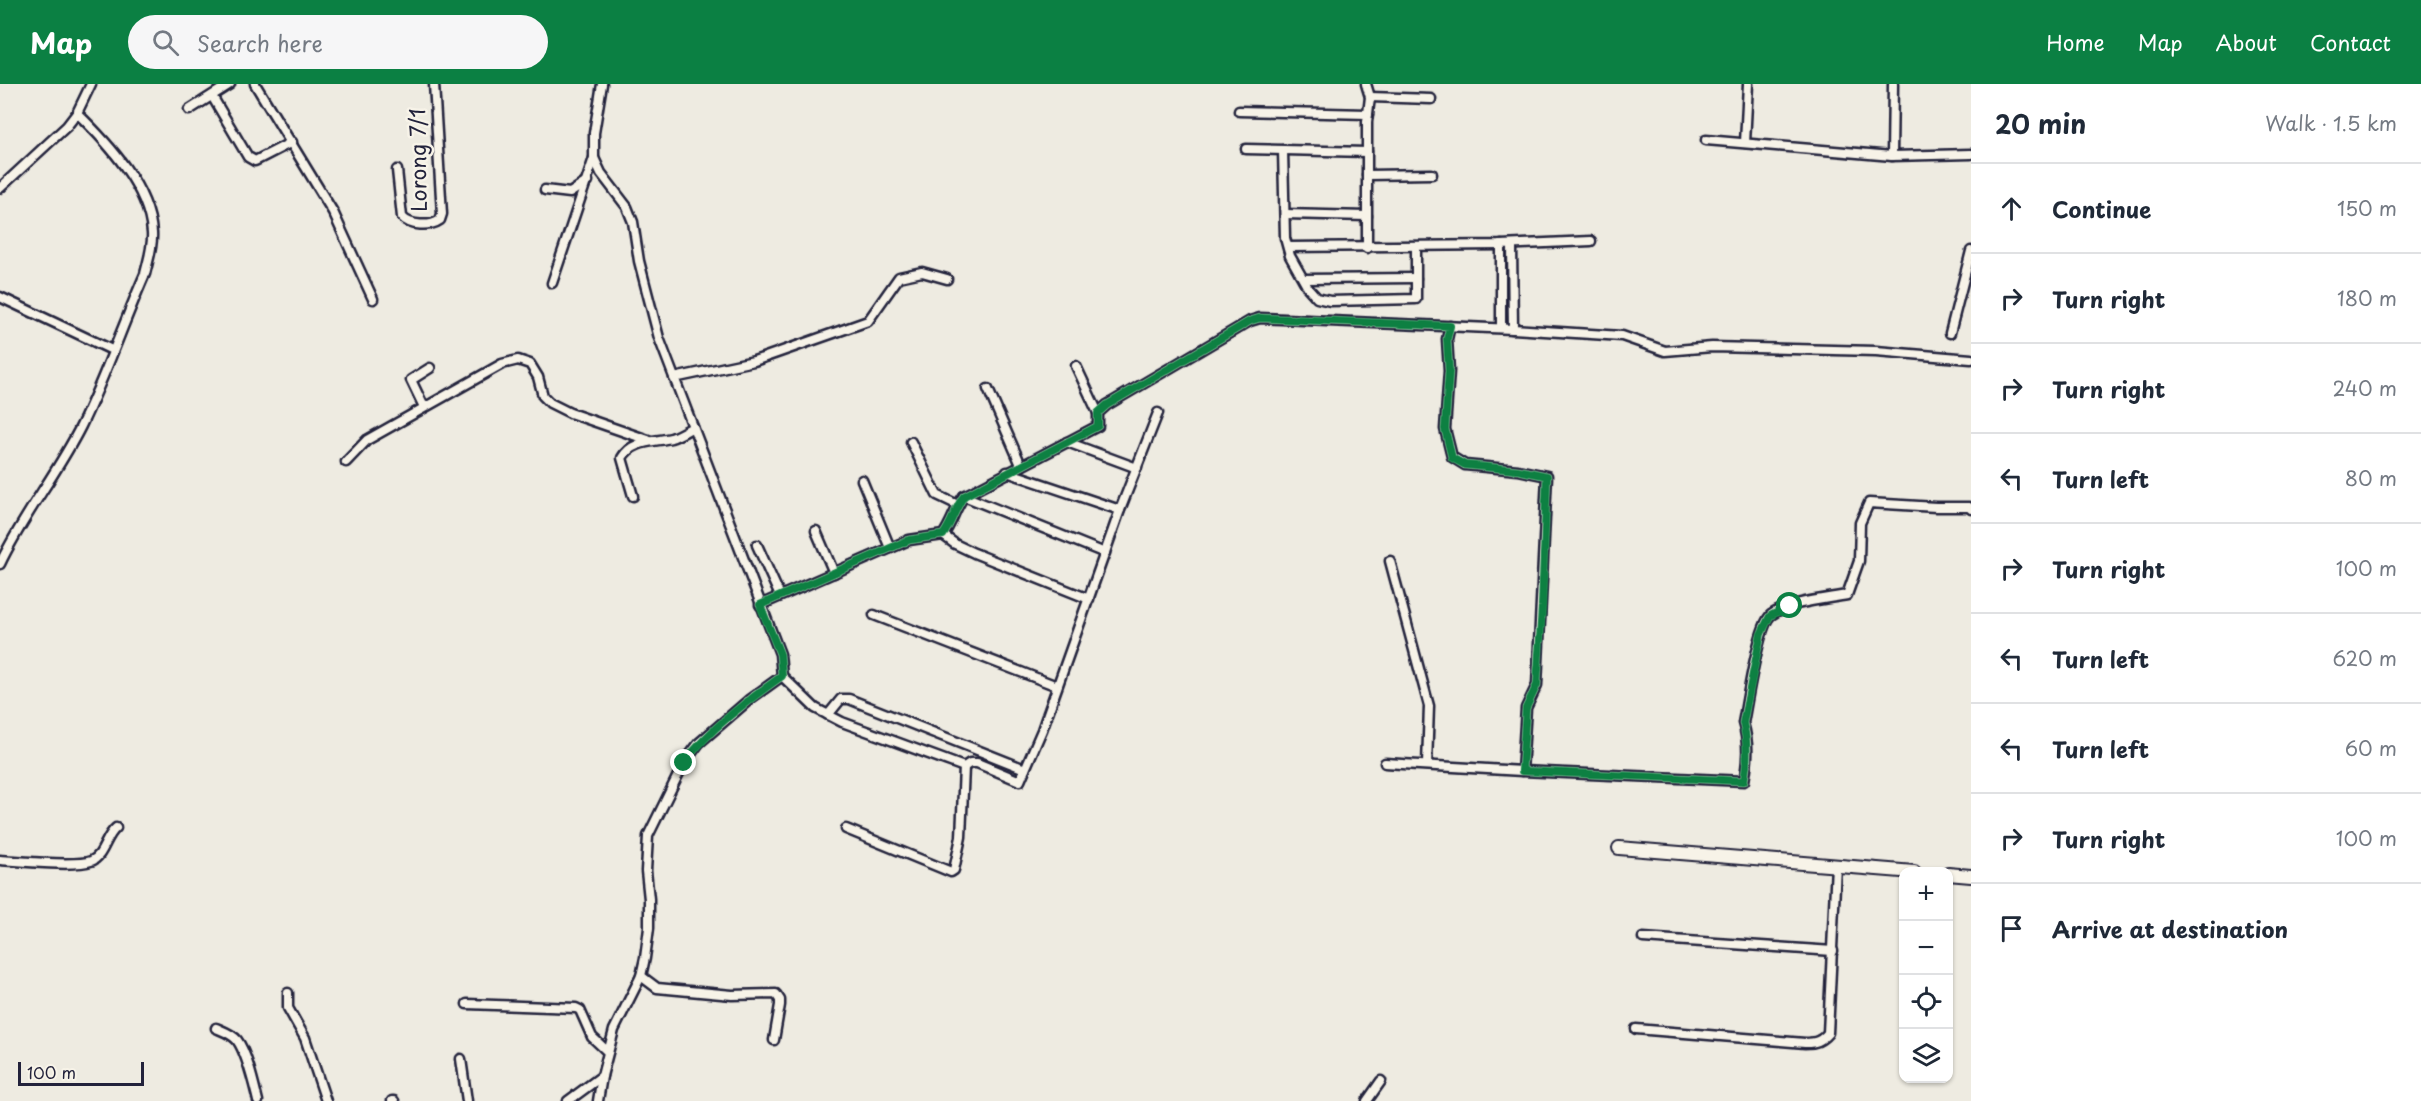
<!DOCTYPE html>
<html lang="en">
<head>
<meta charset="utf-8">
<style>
	:root { --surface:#fff; --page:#f6f6f7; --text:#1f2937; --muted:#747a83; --line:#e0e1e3; --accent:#0b8043 }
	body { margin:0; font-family:"Playpen Sans",sans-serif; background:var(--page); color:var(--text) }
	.controls { position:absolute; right:18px; bottom:18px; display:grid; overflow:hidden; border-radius:12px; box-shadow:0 2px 4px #0004 }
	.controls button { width:54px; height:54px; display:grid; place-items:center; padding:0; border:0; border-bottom:2px solid var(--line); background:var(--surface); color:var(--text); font:30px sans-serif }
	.scale { position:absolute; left:18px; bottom:15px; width:126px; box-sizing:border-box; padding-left:6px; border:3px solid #22223b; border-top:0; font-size:16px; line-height:21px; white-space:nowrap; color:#22223b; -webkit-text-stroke:4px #f7f3e8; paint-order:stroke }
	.stop { position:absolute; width:18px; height:18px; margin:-14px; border:4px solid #0b8043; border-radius:50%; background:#fff }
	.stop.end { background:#0b8043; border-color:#fff; box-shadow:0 2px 6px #0008 }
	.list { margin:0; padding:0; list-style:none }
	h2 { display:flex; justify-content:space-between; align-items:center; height:78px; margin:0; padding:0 24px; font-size:26px }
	h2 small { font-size:20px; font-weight:400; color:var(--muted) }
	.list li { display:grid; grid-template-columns:39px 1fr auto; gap:18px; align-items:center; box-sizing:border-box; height:90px; padding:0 24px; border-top:2px solid var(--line) }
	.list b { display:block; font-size:22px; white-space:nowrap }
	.list em { font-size:20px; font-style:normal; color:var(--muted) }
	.icon { flex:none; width:33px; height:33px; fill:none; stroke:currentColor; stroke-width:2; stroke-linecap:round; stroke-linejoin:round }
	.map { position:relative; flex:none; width:1971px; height:1017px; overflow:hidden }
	header { display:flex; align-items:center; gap:36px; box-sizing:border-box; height:84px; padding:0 30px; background:var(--accent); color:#fff }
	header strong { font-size:28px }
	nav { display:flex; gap:33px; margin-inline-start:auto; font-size:21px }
	.search { width:420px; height:54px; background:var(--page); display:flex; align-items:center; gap:15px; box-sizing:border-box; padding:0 21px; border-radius:33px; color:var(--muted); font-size:22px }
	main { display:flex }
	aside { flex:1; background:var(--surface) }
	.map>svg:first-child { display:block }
</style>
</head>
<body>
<header>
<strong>Map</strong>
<div class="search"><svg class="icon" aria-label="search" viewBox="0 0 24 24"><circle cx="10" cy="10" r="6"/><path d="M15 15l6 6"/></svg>Search here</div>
<nav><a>Home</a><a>Map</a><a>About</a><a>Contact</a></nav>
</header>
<main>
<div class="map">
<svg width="1971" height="1017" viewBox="0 0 1971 1017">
	<rect width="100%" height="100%" fill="#eeebe1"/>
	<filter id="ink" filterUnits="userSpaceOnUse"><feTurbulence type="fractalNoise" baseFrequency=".0167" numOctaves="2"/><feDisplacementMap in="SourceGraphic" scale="12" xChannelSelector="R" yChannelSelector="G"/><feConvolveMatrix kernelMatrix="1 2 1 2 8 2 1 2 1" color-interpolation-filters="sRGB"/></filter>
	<g filter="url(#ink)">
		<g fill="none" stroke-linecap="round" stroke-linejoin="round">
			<g stroke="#22223b" stroke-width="13">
				<g id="street">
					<path d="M255,0L333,128L373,215"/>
					<path d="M602,0L594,49V74L601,89L627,123L633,138L639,177L659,254L780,570L782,592L815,624L842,638L964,683L970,679H977L1020,697L1042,646L1120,426L1007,388"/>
					<path d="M1366,0L1370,13L1367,38V164"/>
					<path d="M212,12L248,73L255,77L292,58"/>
					<path d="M1370,13L1431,15"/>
					<path d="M189,26L230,0"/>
					<path d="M1239,27L1368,30"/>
					<path d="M1706,56L1892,72L1971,70"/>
					<path d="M1745,59L1748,0"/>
					<path d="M1246,65L1367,68"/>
					<path d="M1283,66L1285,154L1290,172L1308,204L1317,214L1330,217L1416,215V163"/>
					<path d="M1892,72L1893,0"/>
					<path d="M397,86L402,133C410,142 430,143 440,136L442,130L434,0"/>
					<path d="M1367,91L1432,90"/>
					<path d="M0,104L67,42L77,29L91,0"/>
					<path d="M545,106L570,109L588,97"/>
					<path d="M1285,130L1367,132"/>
					<path d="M1501,161V244"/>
					<path d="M1512,161L1513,245"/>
					<path d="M1288,163L1501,161L1591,157"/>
					<path d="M1304,195L1416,194"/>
					<path d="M552,199L594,74"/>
					<path d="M0,213L112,266"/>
					<path d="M1950,249L1971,167"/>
					<path d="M1076,282L1098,329"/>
					<path d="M674,294L754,277L868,237L899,193L922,188L947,195"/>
					<path d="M988,305L1021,381"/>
					<path d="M424,323L411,296L430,284"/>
					<path d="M911,358L937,411L958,421"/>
					<path d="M1067,358L1137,384"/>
					<path d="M346,378L367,356L502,280L518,276L530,280L538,293L543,312L550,319L570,329L648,356"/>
					<path d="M862,396L890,464"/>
					<path d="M633,412L622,374C632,356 654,358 671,354C678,352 686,347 693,343"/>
					<path d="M964,412L1105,469"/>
					<path d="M1120,426L1158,329"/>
					<path d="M816,447L834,489"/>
					<path d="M943,451L955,460L974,469L1089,515"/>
					<path d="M757,461L780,512"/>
					<path d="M1390,477L1429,622L1427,681"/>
					<path d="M0,480C23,431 57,390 81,342C105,293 123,240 145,190C148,177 153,163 152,149C149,103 108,59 77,29"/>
					<path d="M760,521L909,456L943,451C952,439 955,424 964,412L1098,342V329L1107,321L1250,237L1260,234L1513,245L1622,252L1665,267L1712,263L1876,267L1971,275"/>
					<path d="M874,531L1057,602"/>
					<path d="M828,631L841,615H849L1025,685"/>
					<path d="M1385,679L1522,687L1526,624L1537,601L1547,392L1518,386L1465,381L1452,373L1445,345L1449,287L1447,255L1450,242"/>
					<path d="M1522,687L1744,697C1748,676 1749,659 1743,639C1747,619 1758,542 1771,531C1788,518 1826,515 1847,511L1859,477L1860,439L1869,419L1936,423H1969L1971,425"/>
					<path d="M846,745L951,788L954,786L961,753L964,683"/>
					<path d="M0,776C19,777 75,783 91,777C104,772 105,753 116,744"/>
					<path d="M1643,854L1833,867"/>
					<path d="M641,892L657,904L732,911L776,910L780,916V921L774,956"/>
					<path d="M288,909V924L305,954L326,1017"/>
					<path d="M467,920L576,924L580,926L592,953L608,968"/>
					<path d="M216,944C223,947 232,950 237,956C247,969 254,1001 258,1017"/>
					<path d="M1636,945L1805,959C1816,959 1821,957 1828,949L1836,781"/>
					<path d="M461,975L467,1017"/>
					<path d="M392,1017H394"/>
					<path d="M568,1017L602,992"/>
					<path d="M598,1017L602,992L614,946L641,892L645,874L649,844V815L646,787L648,752L684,679L699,659L750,615L782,592"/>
					<path d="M1367,1017L1381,997"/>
				</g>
			</g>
			<g stroke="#22223b" stroke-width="16">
				<g id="secondary">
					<path d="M1619,764L1914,788"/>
					<path d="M1948,790L1971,792"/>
				</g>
			</g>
			<use href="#street" stroke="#f7f3e8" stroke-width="8"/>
			<use href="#secondary" stroke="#f7f3e8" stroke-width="12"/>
		</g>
	</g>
	<g fill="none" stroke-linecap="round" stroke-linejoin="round" filter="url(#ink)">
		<path stroke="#0b8043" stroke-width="8" d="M684,679C711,643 746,618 782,592L780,570L760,521L909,456L943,451C952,439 955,424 964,412L1098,342V329L1107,321L1250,237L1260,234L1450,242L1447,255L1449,287L1445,345L1452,374L1465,381L1518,386L1547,392L1542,523L1537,601L1526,624L1522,687L1744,697C1748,676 1748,659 1743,639L1761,550L1770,532L1790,522"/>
	</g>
	<g text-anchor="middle" stroke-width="5" stroke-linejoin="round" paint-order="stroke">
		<g font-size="21" fill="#22223b" stroke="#f7f3e8">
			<text transform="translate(419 76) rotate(-91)" y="7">Lorong 7/1</text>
		</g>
	</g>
</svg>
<div class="controls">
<button>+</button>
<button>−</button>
<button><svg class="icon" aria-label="locate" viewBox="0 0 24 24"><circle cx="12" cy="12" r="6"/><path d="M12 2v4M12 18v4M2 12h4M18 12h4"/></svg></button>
<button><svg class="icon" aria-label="layers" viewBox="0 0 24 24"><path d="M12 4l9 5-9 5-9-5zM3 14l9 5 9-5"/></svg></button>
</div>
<div class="scale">100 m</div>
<div class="stop" style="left:1790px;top:522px"></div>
<div class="stop end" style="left:684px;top:679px"></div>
</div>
<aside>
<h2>20 min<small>Walk · 1.5 km</small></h2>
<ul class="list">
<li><svg class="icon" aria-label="ahead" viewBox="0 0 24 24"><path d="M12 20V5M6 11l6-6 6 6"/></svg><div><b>Continue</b></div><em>150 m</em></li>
<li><svg class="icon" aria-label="right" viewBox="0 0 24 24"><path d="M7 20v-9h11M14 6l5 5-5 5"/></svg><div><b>Turn right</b></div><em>180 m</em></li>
<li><svg class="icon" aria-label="right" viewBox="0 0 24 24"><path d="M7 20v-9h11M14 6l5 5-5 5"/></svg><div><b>Turn right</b></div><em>240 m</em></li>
<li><svg class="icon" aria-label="left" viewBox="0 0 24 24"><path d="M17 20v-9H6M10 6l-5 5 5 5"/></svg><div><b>Turn left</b></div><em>80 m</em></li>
<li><svg class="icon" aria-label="right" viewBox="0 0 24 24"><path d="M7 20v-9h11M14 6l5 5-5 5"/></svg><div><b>Turn right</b></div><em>100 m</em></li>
<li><svg class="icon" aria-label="left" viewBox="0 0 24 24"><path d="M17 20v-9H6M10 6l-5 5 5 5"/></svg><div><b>Turn left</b></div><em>620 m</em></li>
<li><svg class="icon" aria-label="left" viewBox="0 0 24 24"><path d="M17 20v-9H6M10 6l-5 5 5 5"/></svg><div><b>Turn left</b></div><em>60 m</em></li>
<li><svg class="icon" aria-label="right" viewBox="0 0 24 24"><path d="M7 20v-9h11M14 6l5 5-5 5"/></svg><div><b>Turn right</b></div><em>100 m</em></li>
<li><svg class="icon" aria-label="arrive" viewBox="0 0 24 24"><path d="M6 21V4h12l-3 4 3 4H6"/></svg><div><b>Arrive at destination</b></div></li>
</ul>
</aside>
</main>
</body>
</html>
